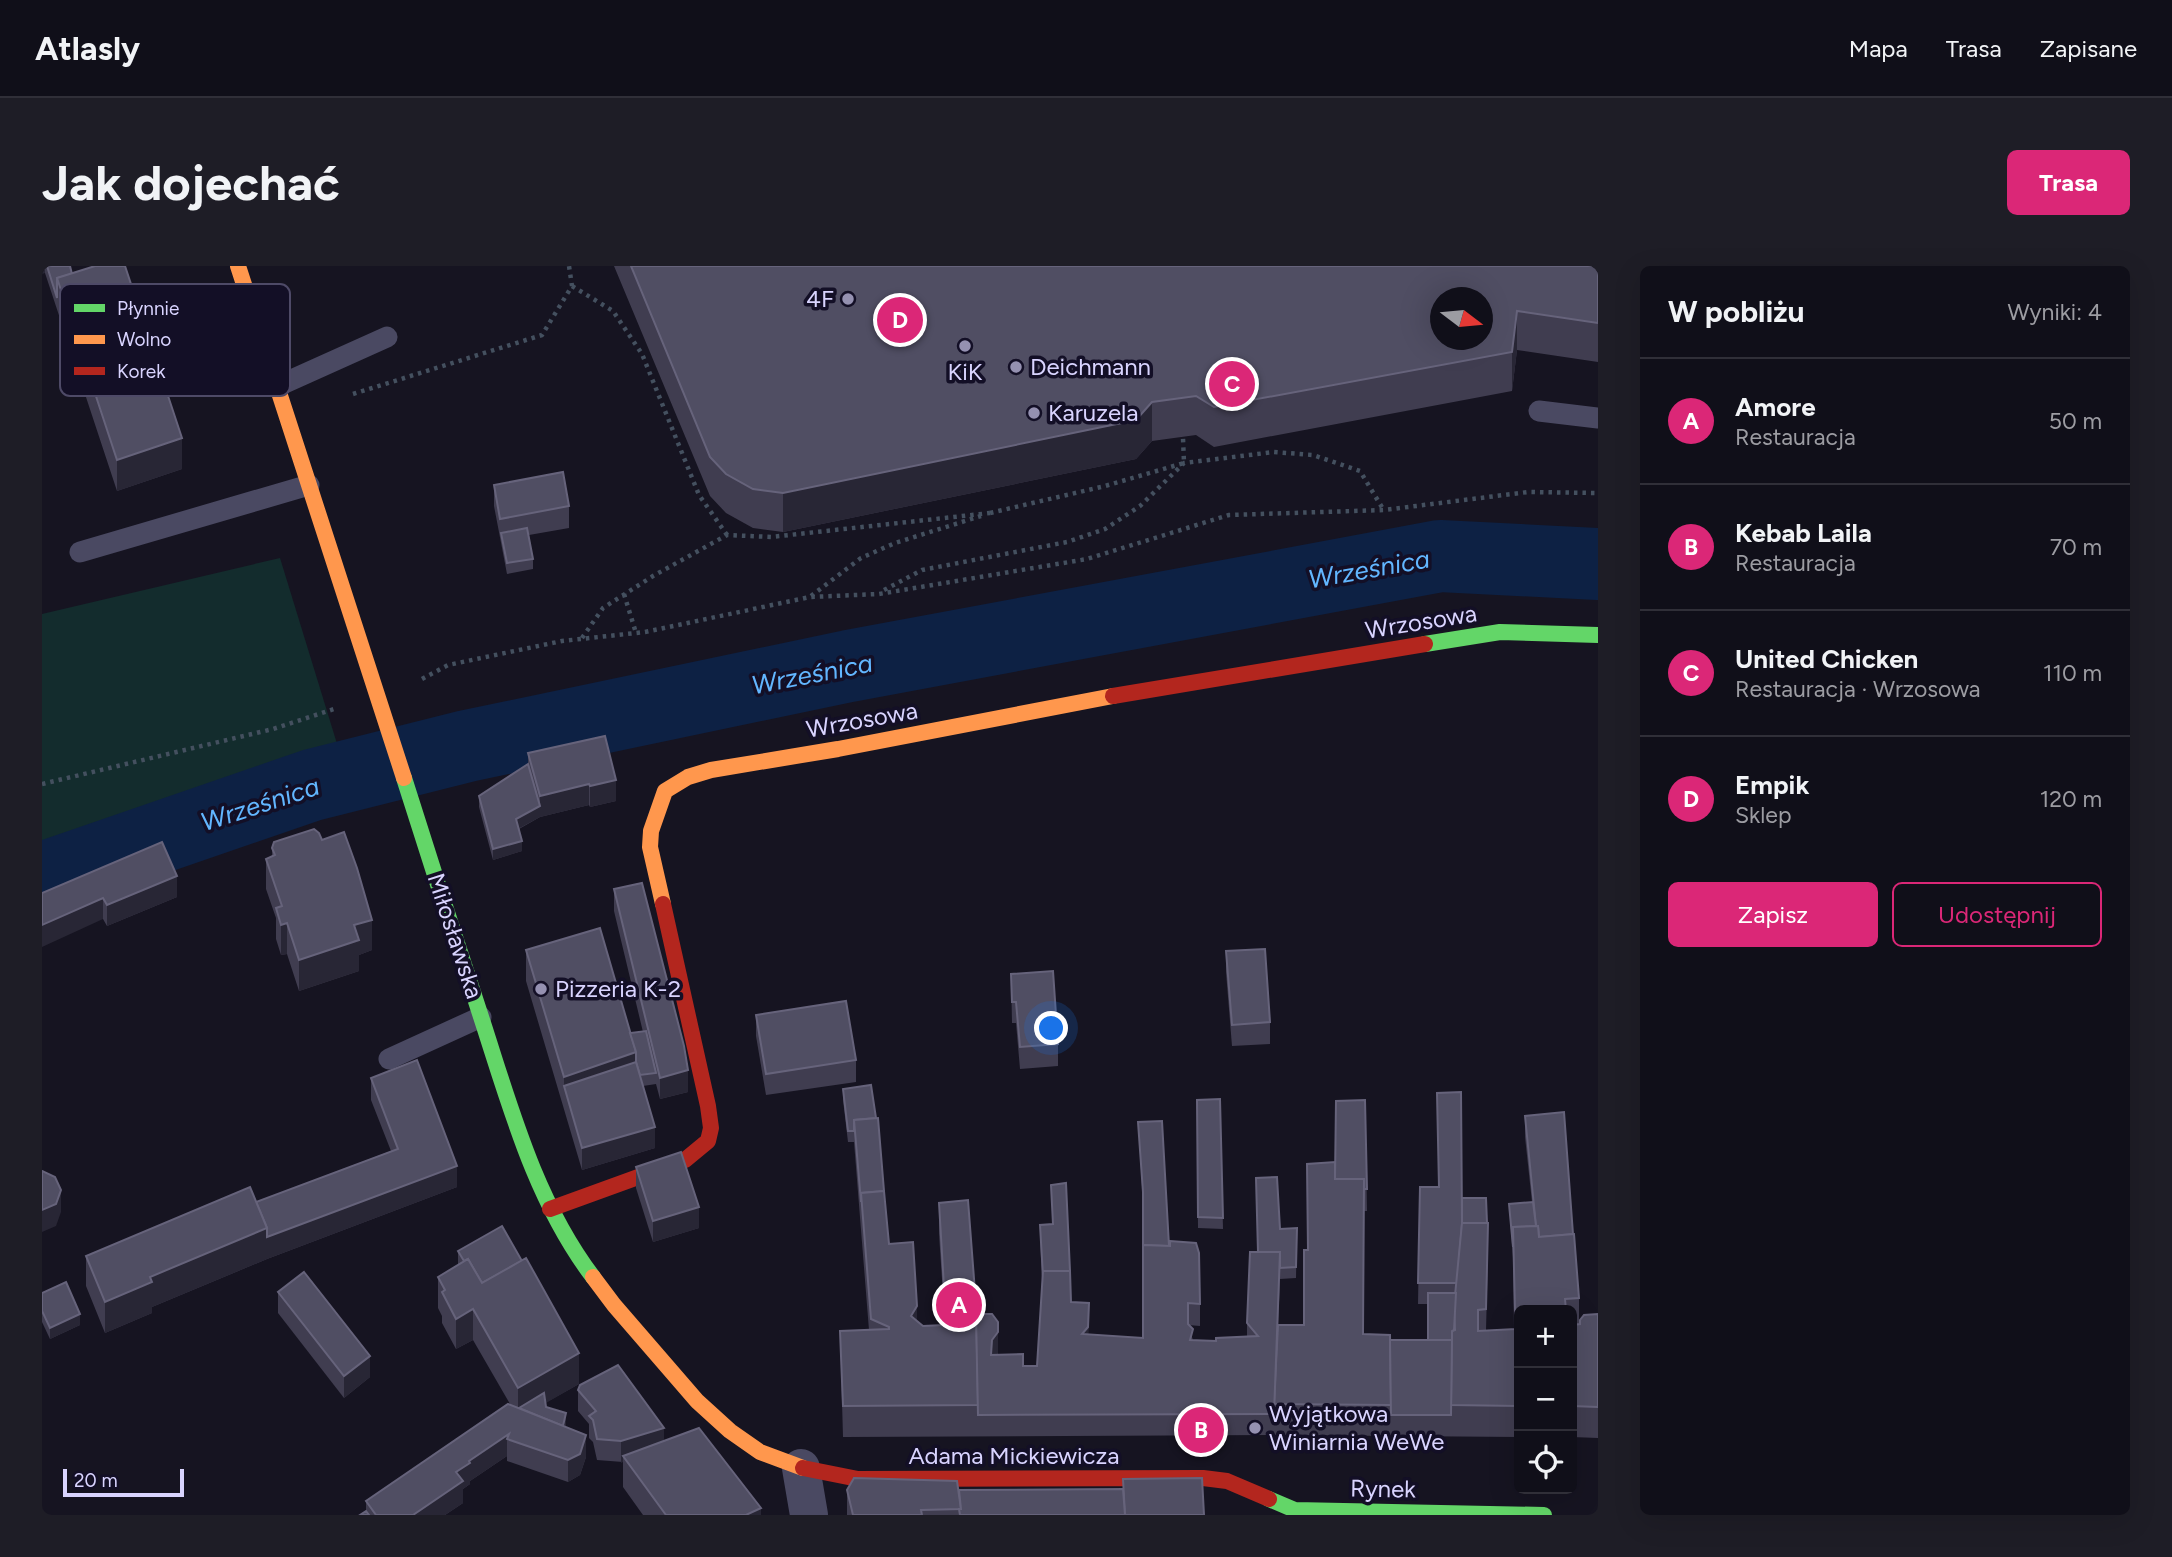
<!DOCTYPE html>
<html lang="pl">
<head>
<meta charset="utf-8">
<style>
	:root { --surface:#100f19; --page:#1e1d26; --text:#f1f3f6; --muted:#9c9ca2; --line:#302f38; --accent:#db2777 }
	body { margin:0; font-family:Figtree,sans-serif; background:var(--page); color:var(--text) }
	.controls { position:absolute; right:21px; bottom:21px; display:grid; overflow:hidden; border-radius:10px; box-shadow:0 7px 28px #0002 }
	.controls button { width:63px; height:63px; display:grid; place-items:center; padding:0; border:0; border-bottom:2px solid var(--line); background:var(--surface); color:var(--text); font:35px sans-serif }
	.compass { position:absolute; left:1388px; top:21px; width:63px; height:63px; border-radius:50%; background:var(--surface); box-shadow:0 7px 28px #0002; rotate:106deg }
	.scale { position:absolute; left:21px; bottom:18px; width:121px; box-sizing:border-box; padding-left:7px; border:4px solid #d9d4ff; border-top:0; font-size:19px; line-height:24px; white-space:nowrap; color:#d9d4ff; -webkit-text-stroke:5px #130f26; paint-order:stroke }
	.you { position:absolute; left:1010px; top:763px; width:24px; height:24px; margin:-18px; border:5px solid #fff; border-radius:50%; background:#1a73e8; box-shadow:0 0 0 10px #1a73e833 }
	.badge { display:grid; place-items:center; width:46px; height:46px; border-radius:50%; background:var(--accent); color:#fff; font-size:23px; font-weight:700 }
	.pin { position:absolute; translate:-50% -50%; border:4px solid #fff; box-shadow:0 2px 7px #0006 }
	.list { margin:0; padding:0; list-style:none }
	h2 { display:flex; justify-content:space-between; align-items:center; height:91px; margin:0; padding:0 28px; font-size:30px }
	h2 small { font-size:23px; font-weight:400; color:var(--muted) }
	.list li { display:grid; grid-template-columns:46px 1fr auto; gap:21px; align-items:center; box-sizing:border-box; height:126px; padding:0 28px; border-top:2px solid var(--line) }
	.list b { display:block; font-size:26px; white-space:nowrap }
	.list p { margin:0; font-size:23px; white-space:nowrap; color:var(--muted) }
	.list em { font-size:23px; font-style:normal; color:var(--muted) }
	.actions { display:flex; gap:14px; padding:21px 28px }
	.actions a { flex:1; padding:16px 0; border:2px solid var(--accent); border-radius:10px; text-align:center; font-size:24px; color:var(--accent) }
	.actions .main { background:var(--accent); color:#fff }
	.icon { flex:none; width:38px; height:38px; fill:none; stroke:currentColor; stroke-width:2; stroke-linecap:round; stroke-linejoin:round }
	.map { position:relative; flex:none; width:1556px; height:1249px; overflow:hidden; border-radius:10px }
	header { display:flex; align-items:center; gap:42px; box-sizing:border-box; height:98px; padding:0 35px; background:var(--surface); border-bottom:2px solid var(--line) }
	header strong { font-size:33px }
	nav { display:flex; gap:38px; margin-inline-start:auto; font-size:24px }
	.intro { display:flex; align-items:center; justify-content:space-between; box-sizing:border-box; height:168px; padding:0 42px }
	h1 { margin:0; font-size:49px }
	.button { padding:18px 32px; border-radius:10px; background:var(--accent); color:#fff; font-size:24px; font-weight:700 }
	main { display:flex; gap:42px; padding:0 42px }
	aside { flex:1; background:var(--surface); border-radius:10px; box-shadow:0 7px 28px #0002 }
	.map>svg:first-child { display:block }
</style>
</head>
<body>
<header>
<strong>Atlasly</strong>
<nav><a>Mapa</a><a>Trasa</a><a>Zapisane</a></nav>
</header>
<div class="intro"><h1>Jak dojechać</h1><a class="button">Trasa</a></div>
<main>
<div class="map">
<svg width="1556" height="1249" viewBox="0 0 1556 1249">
	<rect width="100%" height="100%" fill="#161421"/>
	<path fill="#132c2d" d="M238,292L300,494L0,593V348Z"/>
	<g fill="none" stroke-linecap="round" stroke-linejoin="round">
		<path stroke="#0d2144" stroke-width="72" d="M0,612L270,519L425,480L807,400L1398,290L1556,298"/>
		<g stroke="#44505f" stroke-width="4.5" stroke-dasharray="3.5 5" stroke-linecap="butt">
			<path d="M530,20L571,45L600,88L657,229L685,269"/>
			<path d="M311,128L500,69L530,20L527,0"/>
			<path d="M948,247L1063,220L1142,197L1141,172"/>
			<path d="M842,324L880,304L1025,276L1063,263L1098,240L1142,197L1232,186L1271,189L1318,205L1341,243"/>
			<path d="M582,328L594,367"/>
			<path d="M769,330L819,292L853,277L939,250"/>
			<path d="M540,372L561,342L611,310L685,269L729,271L948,247"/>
			<path d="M380,413L406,399L520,375L603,366L768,331L837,328L1045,293L1187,249L1342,244L1486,226L1556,227"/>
			<path d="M0,518L231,463L292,443"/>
		</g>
		<g stroke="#4a4962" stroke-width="21">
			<path d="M236,120L345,71"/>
			<path d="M1497,145L1556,152"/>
			<path d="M38,286L267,219"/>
			<path d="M347,793L439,751"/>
		</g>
		<path stroke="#4a4962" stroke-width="38" d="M759,1202L767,1249"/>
		<g stroke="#63d668" stroke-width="16">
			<path d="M1383,378L1458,366L1556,369"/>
			<path d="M362,512C388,595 415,677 442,760C470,847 495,937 551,1011"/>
			<path d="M1227,1233L1253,1244L1502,1249"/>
		</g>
		<g stroke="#ff974d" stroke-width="16">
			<path d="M196,0L362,512"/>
			<path d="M621,638L608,581L609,565L623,525L646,511L669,504L796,483L1071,430"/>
			<path d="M551,1011L572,1039L655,1135L688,1165L718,1186L761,1202"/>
		</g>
		<g stroke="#b3261e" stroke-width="16">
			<path d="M1071,430L1383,378"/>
			<path d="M508,943L643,894L666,875L669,862L666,840L621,638"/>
			<path d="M761,1202L816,1213L1161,1212L1185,1215L1227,1233"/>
		</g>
	</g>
	<g fill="#403d50">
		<path d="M0,0H28L30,8L140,203L75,225L3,7Z"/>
		<path d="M572,0H1556V96L1475,84L1470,125L1172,181L1154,169L1110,175L1094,193L741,266L711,262L684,247L668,230Z"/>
		<path d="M452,219L527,240V262L487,269L491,293V303L465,308L452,240Z"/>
		<path d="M563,470L574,535L548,541L547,539L498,551L477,563L480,585L451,594L437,541V530L486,498V487Z"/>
		<path d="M280,574L330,684L317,689V705L257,725L245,688L239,689L234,673V652L224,623V593L230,590V582Z"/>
		<path d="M572,623L646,826L618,833L614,818L601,820L613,882L540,904L484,715V684L589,767L601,766L572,645Z"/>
		<path d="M0,627L135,631L65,660L61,653Z"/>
		<path d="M1184,685L1228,756V778L1190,780L1184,706Z"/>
		<path d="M969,708L1016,778V800L978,803L974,757H970Z"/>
		<path d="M714,749L814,794V816L724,829L714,770Z"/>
		<path d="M329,812L415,921L225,993L110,1041V1047L63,1067L44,1020V990L214,936L349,885L329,834Z"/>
		<path d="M801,823L842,925L847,978L875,1055L881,1060L903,1059L897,968V937L934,1048L956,1056V1087L955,1089L981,1100H995L1000,1015L998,970L1029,1036L1046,1068L1101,1072V937L1096,856L1127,980L1158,1038V1060L1146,1059L1151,1074L1174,1075L1205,1071V1057L1216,986L1238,963L1255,962L1254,1012L1238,1013L1236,1059H1262L1266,984L1293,896L1323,834L1325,945H1322L1321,1068L1348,1074H1386V1038H1376L1378,921L1420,932L1446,988L1444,1064L1472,1063L1471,992L1467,938L1490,936L1483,871V850L1531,968L1537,1032V1058L1556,1048V1172L1530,1171V1044H1477V1171L1232,1169L801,1171L798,1065L827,1064L812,876H806L801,834Z"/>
		<path d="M1178,833L1181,963L1156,962L1155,834Z"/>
		<path d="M594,901L657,962L611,976L594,922Z"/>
		<path d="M416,985L537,1118L503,1137L504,1141L524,1158L523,1161L544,1191L538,1209L526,1216L465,1195V1190L428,1215V1218L421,1223V1237L403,1249H318L324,1245V1235L468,1138L431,1074L414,1083L400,1057V1050L396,1042V1011L416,999Z"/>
		<path d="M236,1026L328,1111L302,1132L236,1047Z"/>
		<path d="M0,1027L38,1059L8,1073L0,1056Z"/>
		<path d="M536,1124L622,1175L719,1249H601L581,1221V1196L555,1194L551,1176L547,1172V1158L536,1145Z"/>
		<path d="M805,1224H917L1162,1249H805Z"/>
	</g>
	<g fill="#282635">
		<path d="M0,0H3V7L0,8Z"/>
		<path d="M1475,45V84L1470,125V86Z"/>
		<path d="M1110,136V175L1094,193L741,266V227Z"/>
		<path d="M140,172V203L75,225V194Z"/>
		<path d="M574,514V535L548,541V520Z"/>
		<path d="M547,518V539L498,551L474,564V553L498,540V530Z"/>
		<path d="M480,575V585L451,594V583Z"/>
		<path d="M135,610V631L65,660V639Z"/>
		<path d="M61,632V653L0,681V659Z"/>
		<path d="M330,654V684L317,689V705L257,725V694L312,659Z"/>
		<path d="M245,657V688L239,689V659Z"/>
		<path d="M594,786V817L522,820V811Z"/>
		<path d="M646,804V826L618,833V812Z"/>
		<path d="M613,861V882L540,904V882Z"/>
		<path d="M415,900V921L225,993L110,1041V1047L63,1067V1036L108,1011L225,962Z"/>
		<path d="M19,924V946L14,960L0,966V944Z"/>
		<path d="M657,941V962L611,976V955Z"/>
		<path d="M1238,986V1013L1233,1138Z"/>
		<path d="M1047,1037V1058L1046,1082L1040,1068Z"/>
		<path d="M875,1040V1071L869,1050Z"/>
		<path d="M431,1043V1074L414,1083V1053Z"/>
		<path d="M38,1048V1059L8,1073V1062Z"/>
		<path d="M956,1066V1087L950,1096L949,1110L950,1074Z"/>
		<path d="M537,1087V1118L476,1153V1122Z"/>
		<path d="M328,1090V1111L302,1132V1110Z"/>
		<path d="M524,1147V1158L518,1182V1171Z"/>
		<path d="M622,1162V1184L581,1190V1196L579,1197V1175Z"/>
		<path d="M467,1168L465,1173V1190L428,1215V1218L421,1223V1237L403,1249H371L427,1195Z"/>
		<path d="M544,1169V1191L538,1209L526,1216V1194Z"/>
		<path d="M719,1242V1249H704Z"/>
	</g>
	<g fill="#504e63" stroke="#66637b" stroke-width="2" fill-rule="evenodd">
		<path d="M5,0H28L30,8L15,12V32Z"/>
		<path d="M53,0H83L140,172L75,194L15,12Z"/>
		<path d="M589,0H1556V57L1475,45L1470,86L1172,141L1154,130L1110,136L1094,154L741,227L711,223L684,208L668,191ZM1398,32H1440V74H1398Z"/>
		<path d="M521,206L527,240L458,253L452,219Z"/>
		<path d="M485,262L491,293L465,297L459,267Z"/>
		<path d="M563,470L574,514L548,520L547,518L498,530L486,487Z"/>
		<path d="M486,498L498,540L474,553L480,575L451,583L437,530Z"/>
		<path d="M272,563L277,567L280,574L302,566L315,602L330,654L312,659L317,674L257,694L245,657L239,659L234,642L240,640L224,593L233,589L230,582L232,576Z"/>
		<path d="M120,576L135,610L65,639L61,632L0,659V627Z"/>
		<path d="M600,617L642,780L646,804L618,812L572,623Z"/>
		<path d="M558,662L594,786L522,811L484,684Z"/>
		<path d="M1223,683L1228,756L1190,759L1184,685Z"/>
		<path d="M1011,705L1016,778L978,781L974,736H970L969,708Z"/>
		<path d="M804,735L814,794L724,808L714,749Z"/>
		<path d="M604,765L614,807L598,809L594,796V786L588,767Z"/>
		<path d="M375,794L415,900L225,971V962L214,936L356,883L329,812Z"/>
		<path d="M594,796L613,861L540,882L522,820Z"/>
		<path d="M829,819L834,852L812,854V865H806L801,823Z"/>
		<path d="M1419,826L1420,958L1415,1017H1376L1378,921H1397L1395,827Z"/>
		<path d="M1178,833L1181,952L1156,951L1155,834Z"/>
		<path d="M1323,834L1325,923H1322V913H1293L1294,835Z"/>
		<path d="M1522,846L1531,968L1497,971L1496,960H1494L1483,850Z"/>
		<path d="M836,852L842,925L819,927V936L812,854Z"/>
		<path d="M1120,855L1127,980L1101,979V984V926L1096,856Z"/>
		<path d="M639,886L657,941L611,955L594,901Z"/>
		<path d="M1293,896V913H1322L1321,1068L1348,1069L1349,1139L1232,1138L1236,1059H1262V984H1266L1265,898Z"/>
		<path d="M0,905L13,911L19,924L14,938L0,944Z"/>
		<path d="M1235,911L1238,963L1255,962L1254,1001L1238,1002V986H1216L1214,912Z"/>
		<path d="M1024,917L1028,1005H1001V1010L998,959L1011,958L1009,919Z"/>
		<path d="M208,921L225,962L108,1011L110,1016L63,1036L44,990Z"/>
		<path d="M842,925L847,978L871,976L875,1040L869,1050L881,1060L902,1059L908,1053L913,1060L919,1052L903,1038L897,937L926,934L934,1039L936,1139L801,1140L798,1065L847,1063V1061L829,1053L819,927Z"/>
		<path d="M1420,932H1444L1445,957L1420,958Z"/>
		<path d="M1491,936L1494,960L1471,961V981L1467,938Z"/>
		<path d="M1420,957H1446L1444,1043L1436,1044V1065L1474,1063L1477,1059V1140L1409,1139L1410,1065L1413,1064L1412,1040Z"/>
		<path d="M460,960L480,995L440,1017L426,993L422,995L416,985Z"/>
		<path d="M1496,960L1497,971L1532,968L1537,1032L1523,1033L1524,1044H1477V1050L1473,1045L1471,961Z"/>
		<path d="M1128,975L1154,977L1157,987L1158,1038L1146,1037V1058L1151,1063L1148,1074L1174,1075V1072L1216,1070L1205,1057L1208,986H1238L1232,1148L936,1149L934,1048H950L956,1056V1066L950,1074L949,1089L981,1088V1100H995L1001,1005H1028L1029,1036L1047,1037L1046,1061L1040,1068L1101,1072V979L1128,980Z"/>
		<path d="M484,992L537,1087L476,1122L431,1043L414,1053L400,1026L403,1024L396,1011L426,993L440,1017Z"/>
		<path d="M262,1006L328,1090L302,1110L236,1026Z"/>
		<path d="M24,1016L38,1048L8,1062L0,1045V1027Z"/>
		<path d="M1386,1027H1414L1412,1064L1410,1065V1074H1386Z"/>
		<path d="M1556,1048V1141L1530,1140V1059L1538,1058V1054L1542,1049Z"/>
		<path d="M1348,1074H1410L1409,1149H1349Z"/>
		<path d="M576,1099L622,1162L579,1175L555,1173L551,1154L547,1150L554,1145L536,1124L538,1119Z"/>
		<path d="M502,1127L504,1141L524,1147L521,1160L477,1142Z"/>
		<path d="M466,1138L544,1169L538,1188L526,1194L465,1173L467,1168L427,1195L428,1197L414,1206L421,1215L371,1249H334L324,1235Z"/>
		<path d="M657,1162L719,1242L704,1249H624L581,1190Z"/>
		<path d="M812,1212L915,1215L919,1243L879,1244L880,1249H811L805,1224Z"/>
		<path d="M1160,1212L1162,1249H1083L1081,1213Z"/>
		<path d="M1081,1223L1083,1249H918L917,1243H919L917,1224Z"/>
		<path d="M324,1245L327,1249H318Z"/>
	</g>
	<g fill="#9591b1" stroke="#130f26" stroke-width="2.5">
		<circle cx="806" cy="33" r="7"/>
		<circle cx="923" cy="80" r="7"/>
		<circle cx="974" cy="101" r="7"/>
		<circle cx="992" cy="147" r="7"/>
		<circle cx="499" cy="723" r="7"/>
		<circle cx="1213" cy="1162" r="7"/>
	</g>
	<g text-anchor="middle" stroke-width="7" stroke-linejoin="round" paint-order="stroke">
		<g font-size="24" fill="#d9d4ff" stroke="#130f26" text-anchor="start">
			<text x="792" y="41" text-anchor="end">4F</text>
			<text x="988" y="109">Deichmann</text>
			<text x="923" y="114" text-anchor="middle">KiK</text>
			<text x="1006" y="155">Karuzela</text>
			<text x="513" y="731">Pizzeria K-2</text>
			<text x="1227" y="1156">Wyjątkowa<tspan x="1227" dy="28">Winiarnia WeWe</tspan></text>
		</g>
		<g font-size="24" fill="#d9d4ff" stroke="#130f26">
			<text transform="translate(1379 356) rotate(-9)" y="8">Wrzosowa</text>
			<text transform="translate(820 454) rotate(-10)" y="8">Wrzosowa</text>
			<text transform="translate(413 670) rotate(72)" y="8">Miłosławska</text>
			<text x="972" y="1198">Adama Mickiewicza</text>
			<text transform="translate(1341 1223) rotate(1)" y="8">Rynek</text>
		</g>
		<g font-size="26" font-style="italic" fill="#62b6ff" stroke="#130f26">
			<text transform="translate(1327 303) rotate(-10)" y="9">Wrześnica</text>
			<text transform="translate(770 408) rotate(-11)" y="9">Wrześnica</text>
			<text transform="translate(218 538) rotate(-18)" y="9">Wrześnica</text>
		</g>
	</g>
	<rect x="18" y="18" width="230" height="112" rx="10" fill="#130f26" stroke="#4e4a67" stroke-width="2"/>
	<rect x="32" y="38" width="31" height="8" fill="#63d668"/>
	<rect x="32" y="69" width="31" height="9" fill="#ff974d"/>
	<rect x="32" y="101" width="31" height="8" fill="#b3261e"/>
	<g font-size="19" fill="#d9d4ff">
		<text x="75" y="49">Płynnie</text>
		<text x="75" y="80">Wolno</text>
		<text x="75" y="112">Korek</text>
	</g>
</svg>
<div class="controls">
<button>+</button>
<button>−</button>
<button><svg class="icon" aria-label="locate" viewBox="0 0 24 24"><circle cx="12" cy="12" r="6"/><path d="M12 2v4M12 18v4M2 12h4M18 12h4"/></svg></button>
</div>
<svg class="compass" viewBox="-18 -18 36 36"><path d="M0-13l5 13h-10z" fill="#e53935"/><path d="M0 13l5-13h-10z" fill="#9c9ca2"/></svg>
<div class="scale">20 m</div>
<div class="you"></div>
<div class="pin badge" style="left:917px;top:1039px">A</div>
<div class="pin badge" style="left:1159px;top:1164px">B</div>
<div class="pin badge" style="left:1190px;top:118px">C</div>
<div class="pin badge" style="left:858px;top:54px">D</div>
</div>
<aside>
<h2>W pobliżu<small>Wyniki: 4</small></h2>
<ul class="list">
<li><span class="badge">A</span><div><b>Amore</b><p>Restauracja</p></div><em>50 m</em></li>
<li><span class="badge">B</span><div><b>Kebab Laila</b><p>Restauracja</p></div><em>70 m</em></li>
<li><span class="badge">C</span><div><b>United Chicken</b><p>Restauracja · Wrzosowa</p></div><em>110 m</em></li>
<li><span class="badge">D</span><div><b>Empik</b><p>Sklep</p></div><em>120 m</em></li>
</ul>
<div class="actions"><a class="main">Zapisz</a><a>Udostępnij</a></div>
</aside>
</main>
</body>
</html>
